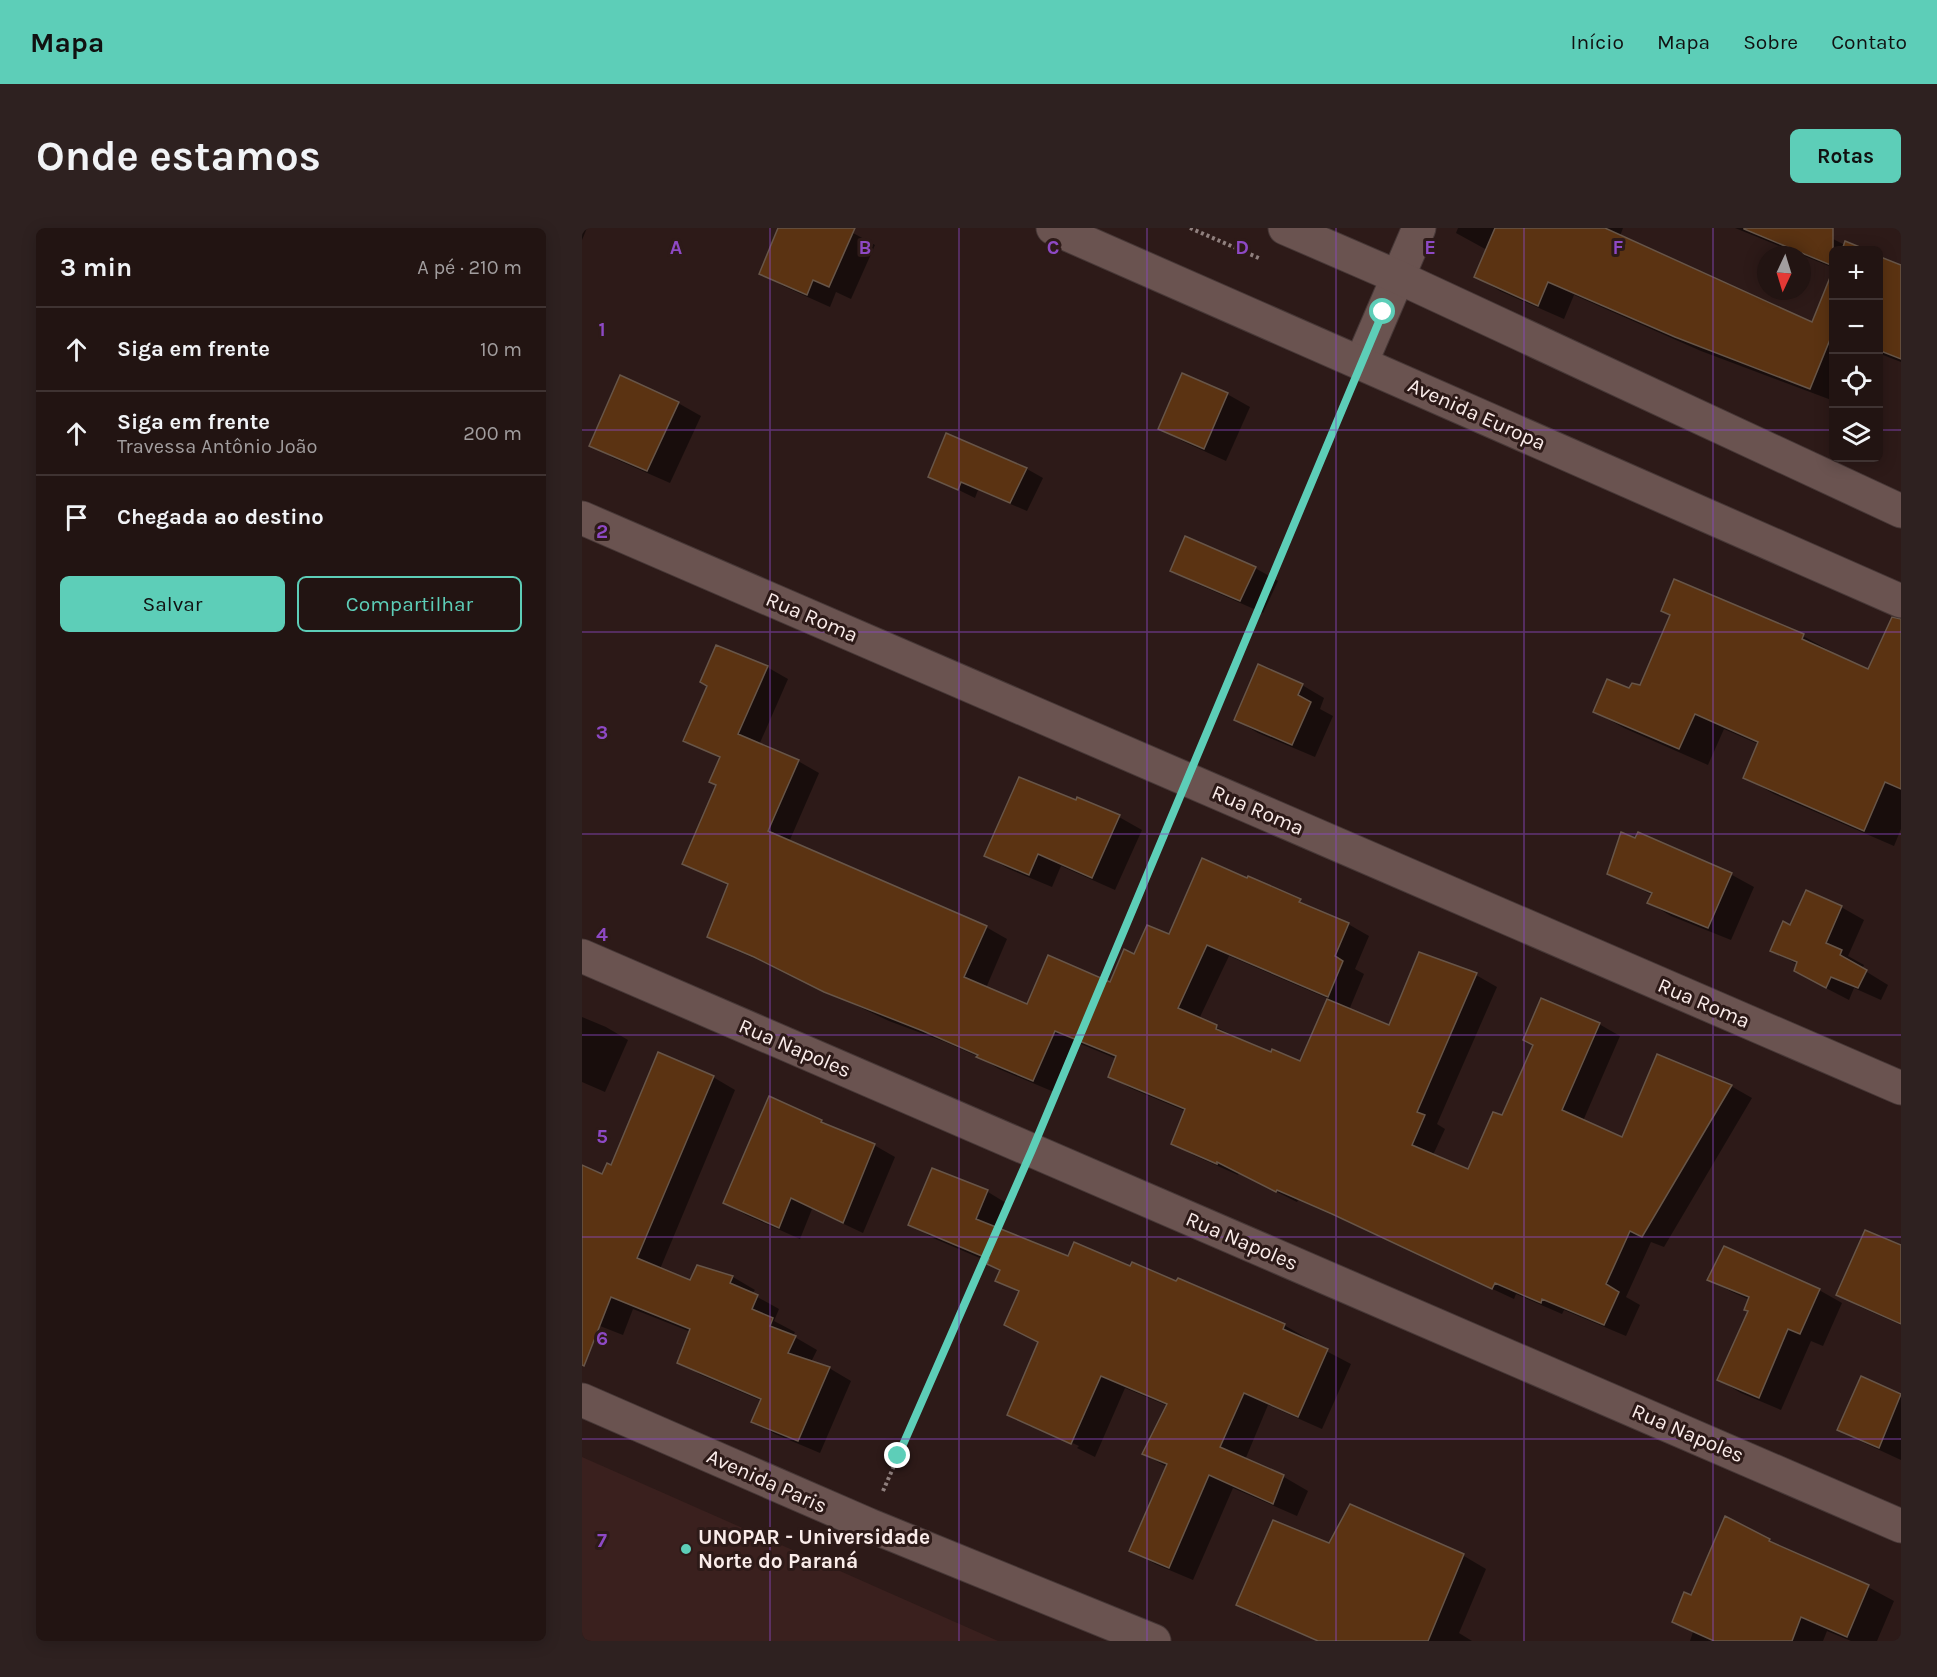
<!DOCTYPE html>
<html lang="pt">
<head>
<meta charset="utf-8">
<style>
	:root { --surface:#221412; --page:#2e2120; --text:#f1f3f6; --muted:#a29e9f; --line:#3f3332; --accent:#5dceb8 }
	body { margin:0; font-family:Karla,sans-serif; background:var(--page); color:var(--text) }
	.controls { position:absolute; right:18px; top:18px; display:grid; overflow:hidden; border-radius:9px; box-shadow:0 3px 15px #0003 }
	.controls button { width:54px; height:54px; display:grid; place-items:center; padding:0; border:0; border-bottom:2px solid var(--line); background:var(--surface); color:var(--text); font:30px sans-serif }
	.compass { position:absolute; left:1175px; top:18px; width:54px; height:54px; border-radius:50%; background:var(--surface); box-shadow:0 3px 15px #0003; rotate:184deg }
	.stop { position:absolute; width:18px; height:18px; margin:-14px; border:4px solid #5dceb8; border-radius:50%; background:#fff }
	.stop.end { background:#5dceb8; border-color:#fff; box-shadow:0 2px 6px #0008 }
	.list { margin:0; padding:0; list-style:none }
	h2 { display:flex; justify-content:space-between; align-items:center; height:78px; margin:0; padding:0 24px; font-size:26px }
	h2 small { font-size:20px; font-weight:400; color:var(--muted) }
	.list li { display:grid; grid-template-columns:39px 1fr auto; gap:18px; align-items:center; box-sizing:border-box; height:84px; padding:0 24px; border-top:2px solid var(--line) }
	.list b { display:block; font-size:22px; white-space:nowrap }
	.list p { margin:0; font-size:20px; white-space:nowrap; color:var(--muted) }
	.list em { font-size:20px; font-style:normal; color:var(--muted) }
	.actions { display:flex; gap:12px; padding:18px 24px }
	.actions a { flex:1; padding:14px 0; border:2px solid var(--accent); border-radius:9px; text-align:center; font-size:21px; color:var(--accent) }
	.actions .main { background:var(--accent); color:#111 }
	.icon { flex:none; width:33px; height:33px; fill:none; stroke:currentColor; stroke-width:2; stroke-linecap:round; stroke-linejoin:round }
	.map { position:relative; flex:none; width:1319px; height:1413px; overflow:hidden; border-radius:9px }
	header { display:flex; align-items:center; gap:36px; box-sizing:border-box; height:84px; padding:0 30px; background:var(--accent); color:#111 }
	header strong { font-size:28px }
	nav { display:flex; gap:33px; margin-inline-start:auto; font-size:21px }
	.intro { display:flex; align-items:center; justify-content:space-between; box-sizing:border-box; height:144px; padding:0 36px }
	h1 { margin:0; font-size:42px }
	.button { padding:15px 27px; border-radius:9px; background:var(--accent); color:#111; font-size:21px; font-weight:700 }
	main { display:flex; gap:36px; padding:0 36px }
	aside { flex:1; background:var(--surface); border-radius:9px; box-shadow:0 3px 15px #0003 }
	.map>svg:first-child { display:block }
</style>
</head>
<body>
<header>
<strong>Mapa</strong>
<nav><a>Início</a><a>Mapa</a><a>Sobre</a><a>Contato</a></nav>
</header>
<div class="intro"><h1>Onde estamos</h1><a class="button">Rotas</a></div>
<main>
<aside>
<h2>3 min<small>A pé · 210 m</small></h2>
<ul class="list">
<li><svg class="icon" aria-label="ahead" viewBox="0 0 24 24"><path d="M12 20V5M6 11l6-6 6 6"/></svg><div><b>Siga em frente</b></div><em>10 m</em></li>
<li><svg class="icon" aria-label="ahead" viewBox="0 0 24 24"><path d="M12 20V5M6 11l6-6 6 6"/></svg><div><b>Siga em frente</b><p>Travessa Antônio João</p></div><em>200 m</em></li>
<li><svg class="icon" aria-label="arrive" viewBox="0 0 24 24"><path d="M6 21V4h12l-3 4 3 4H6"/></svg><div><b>Chegada ao destino</b></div></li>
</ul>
<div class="actions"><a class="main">Salvar</a><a>Compartilhar</a></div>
</aside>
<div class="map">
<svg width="1319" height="1413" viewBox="0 0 1319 1413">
	<rect width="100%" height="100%" fill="#2d1a18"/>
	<path fill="#3a201e" d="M0,1229L416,1413H0Z"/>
	<g fill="#0007" fill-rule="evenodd">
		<path d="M0,0H5L0,12Z"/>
		<path d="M198,0H262L293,17L269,71L254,64L248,79L201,58L179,45Z"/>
		<path d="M876,0H1041L1038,8L1231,96L1252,46V173L1119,123L992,67L982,91L918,63L894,49L905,22L874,5Z"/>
		<path d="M1153,0H1229L1263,17L1264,15L1281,22H1252V40Z"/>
		<path d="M1296,29L1319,39V134L1296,125Z"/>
		<path d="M645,166L668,179L644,233L600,213L578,200Z"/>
		<path d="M96,175L119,188L88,255L31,230L9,217Z"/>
		<path d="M445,241L461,250L445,283L396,262L393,270L348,248Z"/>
		<path d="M673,340L696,353L681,385L613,355L590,342Z"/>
		<path d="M1093,353L1221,408L1250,424V426L1287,443L1319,427V601L1312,618L1192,566L1162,549L1176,516L1142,501L1126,537L1042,500L1013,484L1048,462L1059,459L1089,387Z"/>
		<path d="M185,439L206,451L177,517L216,533L237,545L207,614L404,699L425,711L404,760L446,778L529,756L553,728L587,708L666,650L766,696L787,708L773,741L782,746L767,782L808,799L837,726L894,747L915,759L855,896L863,901L851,927L886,943L921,889L1017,796L1038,808L1001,893L1041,911L1076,828L1149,858L1170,870L1082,1019L1069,1014L1044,1069L1058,1077L1044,1108L982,1082L980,1086L934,1066L932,1071L773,997L716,972L715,974L657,945L656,947L611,927L591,915L603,883L548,860L528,848L535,831L494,814L472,864L417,841L397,829L363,814L307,793L195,740L148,720L127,708L147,658L102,635L136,558L139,531L103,512ZM647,728L747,771L719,835L690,826L617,791Z"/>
		<path d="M720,457L742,470L738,481L751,488L733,529L676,505L654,492Z"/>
		<path d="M537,589L560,602L533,662L479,638L470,659L427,641L404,628Z"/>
		<path d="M1057,606L1150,647L1172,659L1149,712L1089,688L1067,675L1070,667L1027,645L1054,612Z"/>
		<path d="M1259,679L1282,692L1266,728L1282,737L1280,741L1306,757L1299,772L1272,760L1267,772L1236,756L1216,737L1190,722L1209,699Z"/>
		<path d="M0,789L24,799L46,812L23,864L0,854Z"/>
		<path d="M131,849L153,862L78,1041L109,1054L116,1038L151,1049L173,1062L170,1066L197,1081L192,1093L213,1104L211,1108L235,1122L229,1134L247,1140L269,1153L238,1225L193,1206L171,1193L180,1173L119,1147L97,1134L109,1104L51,1081L41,1107L0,1091V939L21,948Z"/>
		<path d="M188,870L257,903L292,917L313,929L281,1005L230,981L218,1011L164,987L143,975Z"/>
		<path d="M351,941L406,964L429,978L418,1002L487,1030L549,1040L702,1097L726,1111L725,1113L769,1136L740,1201L686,1177L663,1232L702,1249L726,1263L715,1288L651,1260L611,1352L573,1336L549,1322L585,1239L562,1226L586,1178L543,1160L513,1229L495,1220L497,1218L449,1196V1199L426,1186L457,1115L438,1065L415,1052L420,1043L407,1034L351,1010L328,996Z"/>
		<path d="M1319,1019V1097L1278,1079L1256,1066Z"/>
		<path d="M1127,1052L1237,1062L1260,1075L1241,1118L1229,1113L1199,1182L1159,1165L1137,1152L1167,1083L1168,1072L1150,1064Z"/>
		<path d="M1280,1150L1319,1168V1232L1280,1214L1257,1202Z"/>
		<path d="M769,1278L882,1328L904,1341L877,1405L890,1413H739L677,1386V1389L656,1377L748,1317Z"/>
		<path d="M1187,1312L1208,1324L1286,1359L1312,1373L1295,1413H1269L1245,1403L1241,1413H1108L1111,1404L1092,1393L1110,1369Z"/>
	</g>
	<g fill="#5b3312" stroke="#675548" stroke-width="1.5">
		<path d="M196,0H273L247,59L231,52L225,67L177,46Z"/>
		<path d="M913,0H1023L1230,94L1251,42V104L1228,161L1093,109L966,54L956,78L892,49Z"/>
		<path d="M1162,0H1251V38L1162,1Z"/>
		<path d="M1263,13L1285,22H1260Z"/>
		<path d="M1296,28L1319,37V131L1296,122Z"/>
		<path d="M600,145L646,165L622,221L576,201Z"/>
		<path d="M38,147L97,174L65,243L7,218Z"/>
		<path d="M364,205L445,240L428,275L379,254L376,262L346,249Z"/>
		<path d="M603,308L674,339L658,373L588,343Z"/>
		<path d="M1092,351L1222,406L1220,411L1286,441L1310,389L1319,391V561L1303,554L1282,603L1161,550L1176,514L1113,486L1097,521L1011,484L1025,451L1047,460L1050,455L1058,457L1088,387L1079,383Z"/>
		<path d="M134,417L186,438L156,506L217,532L186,603L405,698L382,749L445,776L466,727L528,754L542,721L552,726L565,697L587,706L620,630L665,650L666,648L719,671L717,674L767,695L753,728L761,733L746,769L625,717L596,780L635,797L634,801L689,824L690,821L718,833L745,771L807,797L837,724L895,745L835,884L843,887L830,917L886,941L911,884L920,887L951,817L941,812L959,770L1018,795L980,882L1040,909L1075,826L1150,857L1060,1009L1048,1003L1024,1056L1037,1064L1022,1097L960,1071L959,1075L913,1055L910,1061L750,986L695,962L694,964L635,934V936L589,916L603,881L526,849L534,828L473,803L451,853L394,829L396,827L341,803L242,764L172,729L125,709L146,656L100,636L134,557L127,554L138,529L101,513L125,458L118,454Z"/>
		<path d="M676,436L721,456L716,467L729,474L710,517L652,492Z"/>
		<path d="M437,549L494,572L495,569L538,587L510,650L456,626L447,647L402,628Z"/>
		<path d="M1039,604L1053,610L1056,604L1150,645L1126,700L1065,675L1070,665L1025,646Z"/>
		<path d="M1224,662L1260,678L1244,715L1260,722L1258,727L1285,742L1276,760L1249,749L1244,760L1212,743L1215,734L1188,723L1201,693L1208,697Z"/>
		<path d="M76,824L132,848L55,1030L108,1052L115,1037L151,1048L148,1055L176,1067L170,1081L191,1090L188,1098L214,1108L206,1125L248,1139L216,1213L169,1194L179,1171L95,1135L108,1101L29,1069L2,1138L0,1137V937L20,946L25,935L29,937Z"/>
		<path d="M187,868L240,892L239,894L293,916L261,995L209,970L197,1000L141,975Z"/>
		<path d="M350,940L406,962L394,991L486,1028L492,1014L548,1038L550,1034L594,1053L596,1050L703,1096L701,1101L746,1121L716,1189L662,1165L638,1219L702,1247L691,1276L627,1247L587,1340L547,1323L585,1236L560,1226L585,1176L519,1148L489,1216L425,1187L456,1114L422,1097L437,1063L413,1053L418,1042L405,1036L407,1031L326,997Z"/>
		<path d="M1283,1002L1319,1017V1096L1254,1067Z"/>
		<path d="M1142,1018L1238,1061L1218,1106L1206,1101L1177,1170L1135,1152L1166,1083L1162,1082L1167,1069L1125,1052Z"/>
		<path d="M1279,1148L1319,1166L1297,1220L1255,1202Z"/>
		<path d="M768,1276L882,1326L846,1413H736L654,1377L691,1292L747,1315Z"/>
		<path d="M1143,1288L1188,1311L1187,1313L1287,1357L1265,1409L1219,1389L1210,1413H1132L1090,1394L1102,1364L1109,1367Z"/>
	</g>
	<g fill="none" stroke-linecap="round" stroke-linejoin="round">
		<g stroke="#473837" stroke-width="35">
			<g id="minor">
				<path d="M779,135L837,0"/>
				<path d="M0,290L1319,860"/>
				<path d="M0,728L1319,1298"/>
				<path d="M0,1172L287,1297L572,1413"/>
			</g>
		</g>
		<g stroke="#473837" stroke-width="35">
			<g id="secondary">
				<path d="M471,0L1319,373"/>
				<path d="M703,0L816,49L1319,283"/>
			</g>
		</g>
		<g stroke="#90807e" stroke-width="4" stroke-dasharray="3 3" stroke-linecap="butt">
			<path d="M608,0L679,31"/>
			<path d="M619,518L765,168"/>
			<path d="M464,889L591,586"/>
			<path d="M301,1263L435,957"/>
		</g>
		<use href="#minor" stroke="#6a5350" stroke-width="33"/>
		<use href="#secondary" stroke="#6a5350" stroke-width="33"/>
	</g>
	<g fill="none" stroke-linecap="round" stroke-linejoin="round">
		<path stroke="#5dceb8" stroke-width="8" d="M316,1228L450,922L801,84"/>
	</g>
	<path fill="none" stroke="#8e49c5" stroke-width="1.5" stroke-opacity="0.55" d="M188,0V1413M377,0V1413M565,0V1413M754,0V1413M942,0V1413M1131,0V1413M0,202H1252M1296,202H1319M0,404H1319M0,606H1319M0,807H1319M0,1009H1319M0,1211H1319"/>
	<circle fill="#5dceb8" stroke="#2d1a18" stroke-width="2" cx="104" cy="1321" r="6"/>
	<g text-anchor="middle" stroke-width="6" stroke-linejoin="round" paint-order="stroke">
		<g font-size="21" fill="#faecea" stroke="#2d1a18">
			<text transform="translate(895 186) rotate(24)" y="7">Avenida Europa</text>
			<text transform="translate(230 389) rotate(23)" y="7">Rua Roma</text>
			<text transform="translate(676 582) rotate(23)" y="7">Rua Roma</text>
			<text transform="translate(1122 775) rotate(23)" y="7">Rua Roma</text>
			<text transform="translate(213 820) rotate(23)" y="7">Rua Napoles</text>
			<text transform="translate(660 1013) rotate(23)" y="7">Rua Napoles</text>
			<text transform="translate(1106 1205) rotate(23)" y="7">Rua Napoles</text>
			<text transform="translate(185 1253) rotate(24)" y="7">Avenida Paris</text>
		</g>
		<g font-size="21" font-weight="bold" fill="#faecea" stroke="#2d1a18" text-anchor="start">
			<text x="116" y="1316">UNOPAR - Universidade<tspan x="116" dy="24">Norte do Paraná</tspan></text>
		</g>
	</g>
	<g font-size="20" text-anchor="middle" font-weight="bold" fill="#8e49c5" stroke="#2d1a18" stroke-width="6" stroke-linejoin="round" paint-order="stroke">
		<text x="94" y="26">A</text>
		<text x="283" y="26">B</text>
		<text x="471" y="26">C</text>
		<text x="660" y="26">D</text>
		<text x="848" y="26">E</text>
		<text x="1036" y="26">F</text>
		<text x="20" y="108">1</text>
		<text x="20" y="310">2</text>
		<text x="20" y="511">3</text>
		<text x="20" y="713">4</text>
		<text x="20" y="915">5</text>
		<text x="20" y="1117">6</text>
		<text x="20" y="1319">7</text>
	</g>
</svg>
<div class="controls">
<button>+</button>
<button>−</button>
<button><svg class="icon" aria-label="locate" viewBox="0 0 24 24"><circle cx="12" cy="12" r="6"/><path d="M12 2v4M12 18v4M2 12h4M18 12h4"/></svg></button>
<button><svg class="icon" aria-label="layers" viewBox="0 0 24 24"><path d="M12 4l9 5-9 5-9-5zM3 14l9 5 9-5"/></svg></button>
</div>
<svg class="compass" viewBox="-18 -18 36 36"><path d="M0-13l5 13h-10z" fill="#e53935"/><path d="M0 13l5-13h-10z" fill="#a29e9f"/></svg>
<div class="stop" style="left:801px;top:84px"></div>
<div class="stop end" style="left:316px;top:1228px"></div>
</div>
</main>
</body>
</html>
